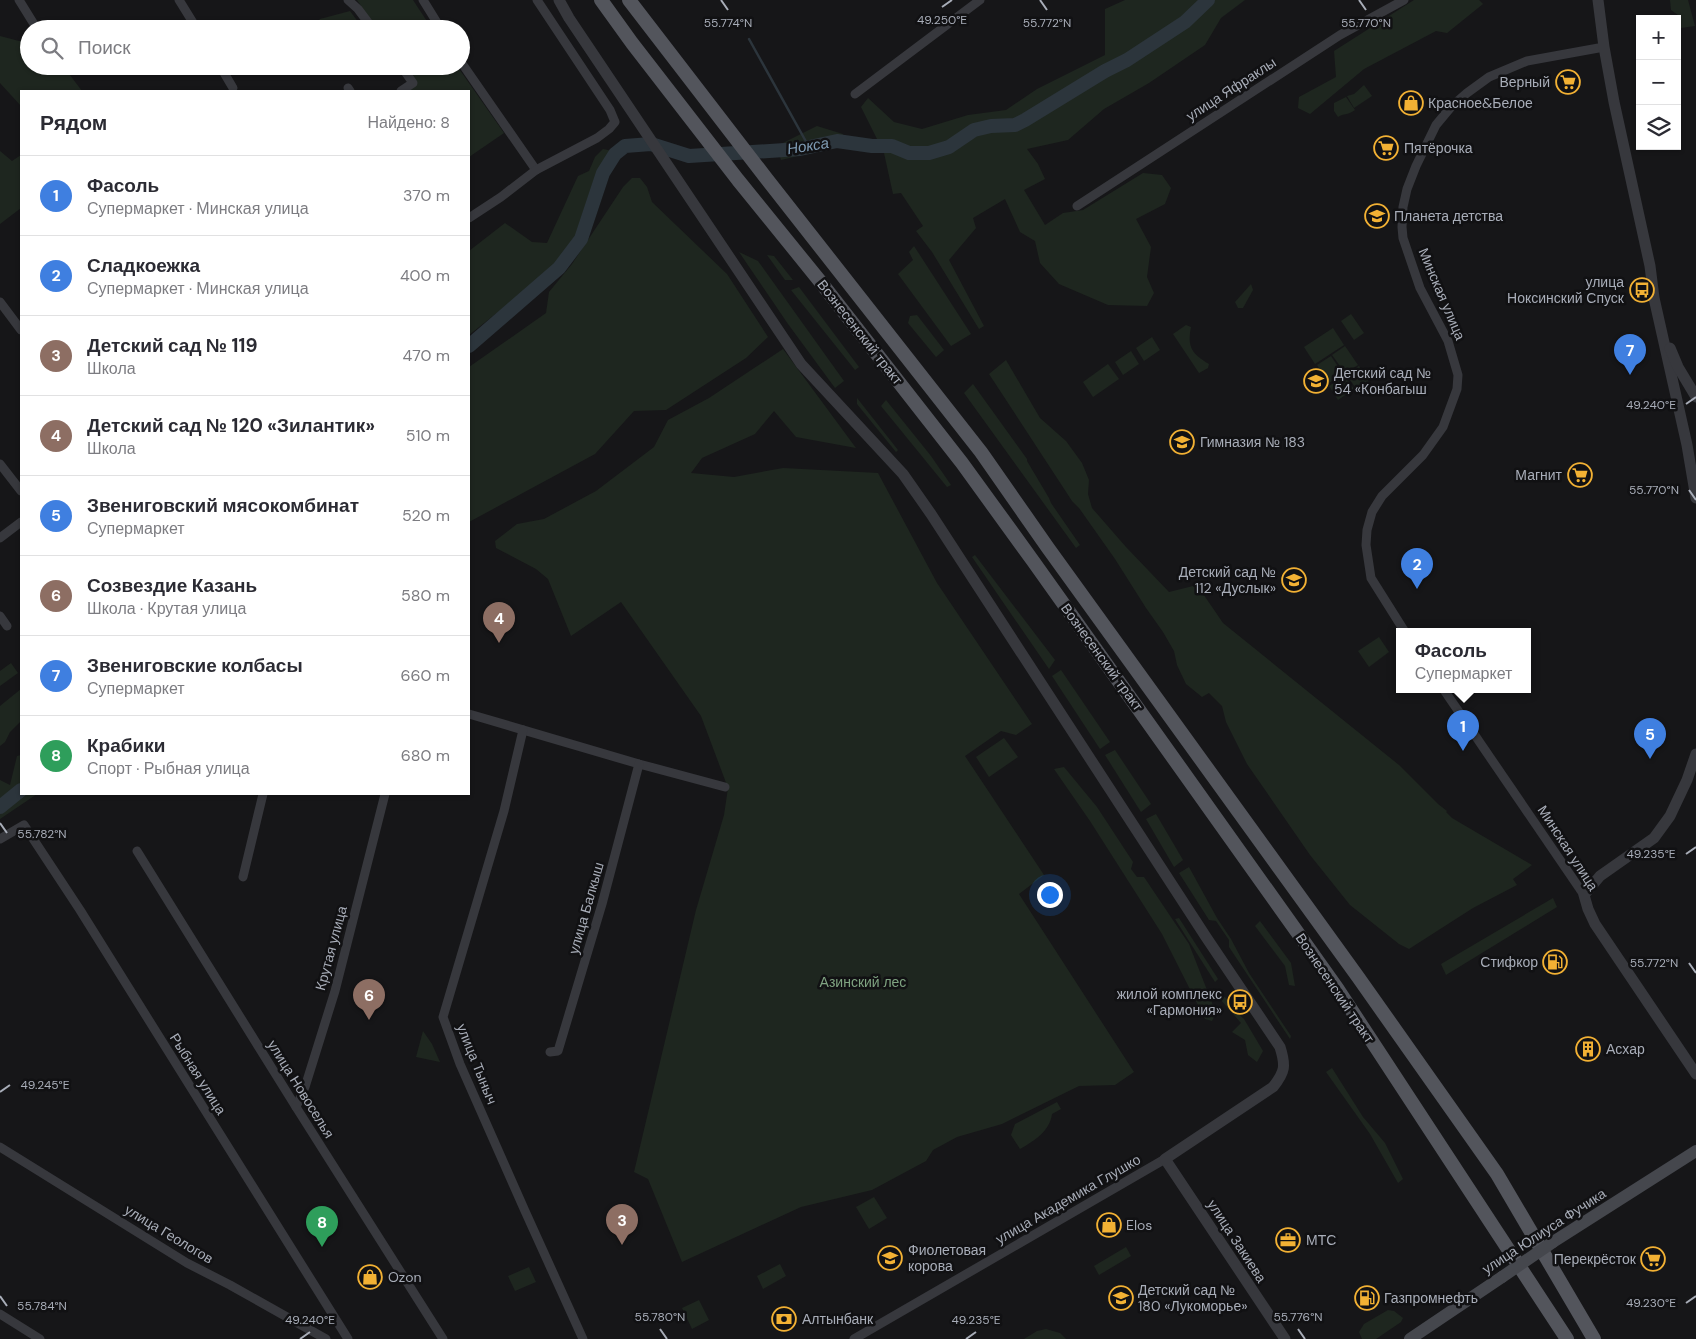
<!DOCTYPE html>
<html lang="ru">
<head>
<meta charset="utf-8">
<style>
	:root { --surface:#fff; --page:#f2f2f3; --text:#2b2b33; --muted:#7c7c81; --line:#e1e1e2; --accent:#856733 }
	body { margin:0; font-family:"DM Sans",sans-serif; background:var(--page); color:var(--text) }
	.controls { position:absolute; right:15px; top:15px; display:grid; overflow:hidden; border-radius:0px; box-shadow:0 1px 4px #0004 }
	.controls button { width:45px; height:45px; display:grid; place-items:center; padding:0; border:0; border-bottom:1px solid var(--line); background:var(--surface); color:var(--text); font:25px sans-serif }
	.you { position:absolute; left:1049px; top:894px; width:18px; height:18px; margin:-12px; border:4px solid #fff; border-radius:50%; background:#1a73e8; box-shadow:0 0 0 8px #1a73e833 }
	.badge { display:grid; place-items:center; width:32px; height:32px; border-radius:50%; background:var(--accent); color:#fff; font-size:16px; font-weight:700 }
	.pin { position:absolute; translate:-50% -41px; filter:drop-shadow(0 1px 2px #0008) }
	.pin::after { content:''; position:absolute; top:26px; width:18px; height:15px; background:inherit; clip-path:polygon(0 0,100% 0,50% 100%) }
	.popup { position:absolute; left:1396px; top:628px; width:135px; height:65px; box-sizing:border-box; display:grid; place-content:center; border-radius:0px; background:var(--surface); filter:drop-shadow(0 1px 4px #0005); font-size:16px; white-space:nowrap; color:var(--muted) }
	.popup b { font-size:19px; color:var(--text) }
	.popup::after { content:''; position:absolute; left:50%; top:100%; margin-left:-10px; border:10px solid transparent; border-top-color:var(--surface) }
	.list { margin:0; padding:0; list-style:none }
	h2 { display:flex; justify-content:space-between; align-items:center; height:65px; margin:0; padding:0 20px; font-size:21px }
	h2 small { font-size:16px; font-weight:400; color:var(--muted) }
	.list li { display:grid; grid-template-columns:32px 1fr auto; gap:15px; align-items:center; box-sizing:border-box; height:80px; padding:0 20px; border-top:1px solid var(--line) }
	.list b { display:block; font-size:19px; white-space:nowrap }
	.list p { margin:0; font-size:16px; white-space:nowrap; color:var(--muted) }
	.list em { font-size:16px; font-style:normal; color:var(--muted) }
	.icon { flex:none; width:28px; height:28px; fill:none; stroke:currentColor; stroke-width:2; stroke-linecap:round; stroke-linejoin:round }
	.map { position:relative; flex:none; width:1696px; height:1339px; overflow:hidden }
	.search { position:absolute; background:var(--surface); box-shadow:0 1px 4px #0004; left:20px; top:20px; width:450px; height:55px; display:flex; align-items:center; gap:12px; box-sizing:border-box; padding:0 18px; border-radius:28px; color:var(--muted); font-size:19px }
	.panel { position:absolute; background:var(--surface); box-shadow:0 1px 4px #0004; left:20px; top:90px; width:450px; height:705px; border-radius:0px }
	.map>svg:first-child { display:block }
</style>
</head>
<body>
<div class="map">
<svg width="1696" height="1339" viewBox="0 0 1696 1339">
	<rect width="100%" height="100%" fill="#161618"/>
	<g fill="#1e261f">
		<path d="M357,0H413L432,29H377Z"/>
		<path d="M1125,0H1245L1221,18L1205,45L1149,83L1104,109L1068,140L1027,149L1038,164L1045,179L1024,190L1045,225L1063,213L1083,210L1143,173L1162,175L1171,188L1165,204L1136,219L1151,247L1147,277L1154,293L1147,306L1108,305L1059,284L1040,263L1035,241L1020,232L1005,199L973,218L976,228L949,260L984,326L979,329L932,252L916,231L923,226L901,193L893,194L884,153L861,107L868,98L894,122L922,129L968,115L1006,110L1037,89L1105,55V9Z"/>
		<path d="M1414,0H1479L1483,4L1447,33L1436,31L1364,69L1310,114L1298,108L1299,97L1336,77L1334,51Z"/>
		<path d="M1670,0H1688L1695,26L1681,28L1678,15L1671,10Z"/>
		<path d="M350,11L361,26L358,29H312L320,19Z"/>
		<path d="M0,36L19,41L29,39V66H63L82,91H21V106L0,83Z"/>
		<path d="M404,66H457L504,133L469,157V91H407L417,84Z"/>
		<path d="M1364,85L1372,96L1354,108L1347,96L1354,94Z"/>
		<path d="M1346,97L1355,110C1347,116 1344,113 1338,117L1334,111V103Z"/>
		<path d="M817,126L843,134L842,144L824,150L781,160L777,146Z"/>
		<path d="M603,149L613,151L600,167L591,201L577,238L557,265L469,335V251L505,223L532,242L547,243L578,176L589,171L595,157Z"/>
		<path d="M0,151L12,161L21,155V208L0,224Z"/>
		<path d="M632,178H640L647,187L652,202L727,274L768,337L746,358L666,410L634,411L595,454L469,522V367L546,313L549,292L572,264L623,187Z"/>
		<path d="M914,246L971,334L951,346L898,274L913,260L909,252Z"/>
		<path d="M739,252L758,261L844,381L835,388L788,324Z"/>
		<path d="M767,255L774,256L793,280H785Z"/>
		<path d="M1251,284L1253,290L1243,308H1238L1235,302Z"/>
		<path d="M799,287L859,367L855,370L791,290Z"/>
		<path d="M1351,314L1364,333L1354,340L1341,321Z"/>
		<path d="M917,315L944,350L936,357L908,323L910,316Z"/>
		<path d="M1186,325L1191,327C1187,347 1192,354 1209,364L1208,368L1199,373L1173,334Z"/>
		<path d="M1333,328L1344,345L1315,364L1304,347Z"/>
		<path d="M1152,337L1160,350L1144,361L1136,348Z"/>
		<path d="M1345,346L1358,365L1345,373L1332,355Z"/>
		<path d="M783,349L856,448L796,437L774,411L755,434L702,458L691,473L734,477L783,468L878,473L937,583L1032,724L1016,735L1001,731L965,756L1044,875L1019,894L1134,1072L1115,1085L1079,1086L1002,1124L957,1137L933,1150L926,1161L872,1190L801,1207L682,1262L648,1179L634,1172L696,910L724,815L728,788L701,716L621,602L571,636L548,579L536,569L496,548L495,541L517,524L544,519L596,491L654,447L668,420L709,398Z"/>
		<path d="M1131,351L1139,364L1123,375L1115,362Z"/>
		<path d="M1331,356L1343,374L1329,383L1317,365Z"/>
		<path d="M1006,360L1040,418L1066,441L1082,463L1089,480L1088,494L1092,508L1126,547L1169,592L1197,585L1223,623L1399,765L1438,804L1447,811L1446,812L1452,818L1532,865L1513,879L1517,885L1473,908L1409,949L1399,944L1350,905L1310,855L1247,764L1226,722L1222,706L1209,693L1202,697L1186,684L1177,665L1174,651L1163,632L1146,608L1115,559L1079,508L1072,501L989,374Z"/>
		<path d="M1108,364L1119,379L1093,397L1083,382Z"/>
		<path d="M1359,366L1369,382L1357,390L1346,374Z"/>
		<path d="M1345,376L1354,389L1338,400L1329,386Z"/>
		<path d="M973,384L1027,459V461L1049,498L1051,503L1080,545L1076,548L964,393Z"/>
		<path d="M857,398L898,450L896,452L857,404Z"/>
		<path d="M886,400L931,456L951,485L947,487L881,406Z"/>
		<path d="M975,555L1055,660L1049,669L972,557Z"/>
		<path d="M1379,637L1389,652L1369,667L1358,651Z"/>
		<path d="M11,663L18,673L0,686V671Z"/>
		<path d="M1061,670L1110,742L1100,749L1052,676Z"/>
		<path d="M21,689V721L10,732L5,742L0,746V706Z"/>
		<path d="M1004,738L1018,757L989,777L976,757Z"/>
		<path d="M1115,750L1151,804L1141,812L1105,755Z"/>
		<path d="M21,755V794H37L0,819V780L10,785L17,756Z"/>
		<path d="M1064,767L1097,807L1133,862L1131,869L1137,877H1144L1189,944L1216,1013L1212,1021L1205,1019L1162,934L1090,821L1054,769Z"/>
		<path d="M1156,814L1183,860L1174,867L1146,819Z"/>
		<path d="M1189,867L1217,918L1231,939L1249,973L1291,1036L1290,1039L1229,947V940L1216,921L1209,920L1179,873Z"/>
		<path d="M1553,898L1557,907L1446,975L1441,964Z"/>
		<path d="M1179,918L1218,979L1215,982L1175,919Z"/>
		<path d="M1260,921L1291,963L1295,986L1289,985L1285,966L1255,926Z"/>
		<path d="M1225,997L1237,1013L1244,1019L1263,1051L1257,1062L1248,1055L1245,1040L1232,1032L1241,1023L1220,999Z"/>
		<path d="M423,1031L432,1044L440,1062L416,1057Z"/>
		<path d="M1332,1068L1363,1117L1385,1143L1403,1179L1398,1183L1370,1134L1326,1072Z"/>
		<path d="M1057,1102L1061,1109L1052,1114C1050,1131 1034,1141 1020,1149L1011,1135L1015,1124Z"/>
		<path d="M874,1197L887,1218L869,1229L856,1207Z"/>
		<path d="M1126,1247L1131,1256L1099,1275L1094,1266Z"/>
		<path d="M780,1264L786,1276L763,1289L757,1276Z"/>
		<path d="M529,1267L536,1282L515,1291L508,1276Z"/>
		<path d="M699,1300L709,1320L692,1329L682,1308Z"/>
		<path d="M1388,1310L1394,1311L1403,1318L1401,1322L1376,1339H1362L1359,1332L1364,1324Z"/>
		<path d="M1046,1329L1060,1333L1066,1339H1024L1037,1331Z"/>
	</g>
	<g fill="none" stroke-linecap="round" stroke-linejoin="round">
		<path stroke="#2c353c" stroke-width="2.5" d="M749,39L809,147"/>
		<g stroke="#2c353c" stroke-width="14">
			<path d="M469,346L559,268L581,239L603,173L615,154L625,146L651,144L689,156L800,149L837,141L872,146H892L909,153H929L949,147L974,130L991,126L1015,125L1025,120L1105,71L1127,60L1185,22L1208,0"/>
			<path d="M0,807L21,790"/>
		</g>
		<g stroke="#37383d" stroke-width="9">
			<path d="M19,0L37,29"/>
			<path d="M179,0L197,29"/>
			<path d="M348,0L358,9L373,29"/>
			<path d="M423,0L441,29"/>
			<path d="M461,62L536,170"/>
			<path d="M220,66L233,88"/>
			<path d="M401,66L413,83L401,91"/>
			<path d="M348,88L350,91"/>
			<path d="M855,94L980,0"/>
			<path d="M1077,206L1340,35L1404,0"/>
			<path d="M469,218L501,197L536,170L597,138L609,129L615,122L610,110L537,0"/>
			<path d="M0,302L21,330"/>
			<path d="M0,464L21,491"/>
			<path d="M0,538L21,522"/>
			<path d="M0,616L7,626"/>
			<path d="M1405,632L1371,578L1366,545L1367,530L1372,512L1382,496L1423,455L1443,427L1457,389L1458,375L1448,341L1420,288L1403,238L1402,227L1403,207L1407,189L1416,166L1436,125L1451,107L1467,93L1489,77L1527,61L1604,47"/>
			<path d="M1444,690L1584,895"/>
			<path d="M469,714L639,764L725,787"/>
			<path d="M523,730L504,811L443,1017L460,1064L525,1211L583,1339"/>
			<path d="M0,839L24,825L80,910L348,1339"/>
			<path d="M137,851L296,1107L443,1339"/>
			<path d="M243,877L263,794"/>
			<path d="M550,1052L558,1051L602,904L639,764"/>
			<path d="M296,1107L305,1087L335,991L385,794"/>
			<path d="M0,1147L187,1263L230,1285L326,1339"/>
			<path d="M0,1314L40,1339"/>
			<path d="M854,1339L1165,1159"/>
		</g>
		<g stroke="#37383d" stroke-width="11">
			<path d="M559,0L569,18L801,364L903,474L931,514L1206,937L1280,1047C1286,1066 1285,1072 1273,1087L1165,1159L1285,1339"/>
			<path d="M1598,0L1604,47L1614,102L1650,266L1654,298L1687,445L1696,498"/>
			<path d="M1670,348L1678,367L1696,397"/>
			<path d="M1696,754L1687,780L1670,816L1654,838L1600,876L1584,895L1588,909L1595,924L1696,1074"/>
		</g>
		<g stroke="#45474d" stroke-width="12">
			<path d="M1553,1242L1696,1151"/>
			<path d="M1410,1339L1502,1277"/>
		</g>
		<g stroke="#53555c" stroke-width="14">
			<path d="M601,0L632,43L738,180L819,280L962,463L1033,561L1337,988L1567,1339"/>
			<path d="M629,0L766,178L981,452L1048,548L1358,977L1497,1174L1594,1339"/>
		</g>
		<path stroke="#45474d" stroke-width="12" d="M1502,1277L1553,1242"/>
	</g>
	<path fill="none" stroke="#a8adb8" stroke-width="2" d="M721,0L728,10M1040,0L1047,10M1359,0L1366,10M942,7L952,0M1686,404L1696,397M1689,490L1696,500M0,823L7,833M1686,854L1696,847M1689,963L1696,973M0,1092L10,1085M0,1296L7,1306M1686,1303L1696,1296M660,1329L667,1339M1298,1329L1305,1339M300,1339L310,1332M966,1339L976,1332"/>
	<defs>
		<g id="supermarket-ring" transform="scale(1.25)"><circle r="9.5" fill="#111113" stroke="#f2b134" stroke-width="1.5"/><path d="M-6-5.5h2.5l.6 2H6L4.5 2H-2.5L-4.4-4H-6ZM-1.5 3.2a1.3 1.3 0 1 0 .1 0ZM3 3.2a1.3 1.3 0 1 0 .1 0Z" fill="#f2b134"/></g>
		<g id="shop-ring" transform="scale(1.25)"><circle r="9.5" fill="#111113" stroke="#f2b134" stroke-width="1.5"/><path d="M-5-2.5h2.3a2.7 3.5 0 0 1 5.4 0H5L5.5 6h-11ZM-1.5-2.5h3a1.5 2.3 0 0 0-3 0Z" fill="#f2b134"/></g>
		<g id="school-ring" transform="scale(1.25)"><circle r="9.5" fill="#111113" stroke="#f2b134" stroke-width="1.5"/><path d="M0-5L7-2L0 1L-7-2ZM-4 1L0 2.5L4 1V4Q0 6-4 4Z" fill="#f2b134"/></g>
		<g id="bus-ring" transform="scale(1.25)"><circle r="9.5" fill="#111113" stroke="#f2b134" stroke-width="1.5"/><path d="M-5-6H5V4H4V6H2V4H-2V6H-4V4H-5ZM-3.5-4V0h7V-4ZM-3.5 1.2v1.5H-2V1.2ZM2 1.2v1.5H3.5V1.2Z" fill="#f2b134"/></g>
		<g id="fuel-ring" transform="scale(1.25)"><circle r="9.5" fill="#111113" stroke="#f2b134" stroke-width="1.5"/><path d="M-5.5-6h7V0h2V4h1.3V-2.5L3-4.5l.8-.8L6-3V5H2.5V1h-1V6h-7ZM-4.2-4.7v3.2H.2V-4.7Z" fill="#f2b134"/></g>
		<g id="building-ring" transform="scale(1.25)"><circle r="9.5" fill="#111113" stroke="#f2b134" stroke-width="1.5"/><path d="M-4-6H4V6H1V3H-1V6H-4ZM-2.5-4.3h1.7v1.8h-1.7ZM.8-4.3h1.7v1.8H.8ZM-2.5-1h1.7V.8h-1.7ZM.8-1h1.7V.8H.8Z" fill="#f2b134"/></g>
		<g id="office-ring" transform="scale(1.25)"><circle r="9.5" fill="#111113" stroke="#f2b134" stroke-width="1.5"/><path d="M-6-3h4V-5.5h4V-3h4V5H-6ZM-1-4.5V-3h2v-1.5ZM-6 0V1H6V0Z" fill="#f2b134"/></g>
		<g id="bank-ring" transform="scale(1.25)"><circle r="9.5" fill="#111113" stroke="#f2b134" stroke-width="1.5"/><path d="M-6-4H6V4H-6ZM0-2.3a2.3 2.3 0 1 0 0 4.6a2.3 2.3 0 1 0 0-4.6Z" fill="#f2b134"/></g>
	</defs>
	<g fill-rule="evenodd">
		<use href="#supermarket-ring" x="1568" y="82"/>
		<use href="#shop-ring" x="1411" y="103"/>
		<use href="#supermarket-ring" x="1386" y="148"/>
		<use href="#school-ring" x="1377" y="216"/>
		<use href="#bus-ring" x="1642" y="290"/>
		<use href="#school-ring" x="1316" y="381"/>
		<use href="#school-ring" x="1182" y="442"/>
		<use href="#supermarket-ring" x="1580" y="475"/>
		<use href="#school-ring" x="1294" y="580"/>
		<use href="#fuel-ring" x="1555" y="962"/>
		<use href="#bus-ring" x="1240" y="1002"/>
		<use href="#building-ring" x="1588" y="1049"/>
		<use href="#shop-ring" x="1109" y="1225"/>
		<use href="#office-ring" x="1288" y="1240"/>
		<use href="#school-ring" x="890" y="1258"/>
		<use href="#supermarket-ring" x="1653" y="1259"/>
		<use href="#shop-ring" x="370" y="1277"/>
		<use href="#school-ring" x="1121" y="1298"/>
		<use href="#fuel-ring" x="1367" y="1298"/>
		<use href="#bank-ring" x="784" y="1319"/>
	</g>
	<g text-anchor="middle" stroke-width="5" stroke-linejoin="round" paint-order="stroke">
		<g font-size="14" fill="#a8adb8" stroke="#111113" text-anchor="start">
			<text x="1550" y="87" text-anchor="end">Верный</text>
			<text x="1428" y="108">Красное&amp;Белое</text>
			<text x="1404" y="153">Пятёрочка</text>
			<text x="1394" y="221">Планета детства</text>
			<text x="1624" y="287" text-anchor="end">улица<tspan x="1624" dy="16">Ноксинский Спуск</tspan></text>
			<text x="1334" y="378">Детский сад №<tspan x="1334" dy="16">54 «Конбагыш</tspan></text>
			<text x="1200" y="447">Гимназия № 183</text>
			<text x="1562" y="480" text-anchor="end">Магнит</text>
			<text x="1276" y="577" text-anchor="end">Детский сад №<tspan x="1276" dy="16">112 «Дуслык»</tspan></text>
			<text x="1538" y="967" text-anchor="end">Стифкор</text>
			<text x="1222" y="999" text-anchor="end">жилой комплекс<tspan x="1222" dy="16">«Гармония»</tspan></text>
			<text x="1606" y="1054">Асхар</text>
			<text x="1126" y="1230">Elos</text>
			<text x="1306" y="1245">МТС</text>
			<text x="908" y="1255">Фиолетовая<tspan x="908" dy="16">корова</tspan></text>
			<text x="1636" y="1264" text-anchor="end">Перекрёсток</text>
			<text x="388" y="1282">Ozon</text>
			<text x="1138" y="1295">Детский сад №<tspan x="1138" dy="16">180 «Лукоморье»</tspan></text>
			<text x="1384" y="1303">Газпромнефть</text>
			<text x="802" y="1324">Алтынбанк</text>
		</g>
		<g font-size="14" fill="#a8adb8" stroke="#111113">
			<text transform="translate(1231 89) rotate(-33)" y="5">улица Яфраклы</text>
			<text transform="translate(1442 294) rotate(67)" y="5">Минская улица</text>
			<text transform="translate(860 332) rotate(52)" y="5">Вознесенский тракт</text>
			<text transform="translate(1102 657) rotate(54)" y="5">Вознесенский тракт</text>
			<text transform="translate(1568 848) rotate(57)" y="5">Минская улица</text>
			<text transform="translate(586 908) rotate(-74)" y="5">улица Балкыш</text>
			<text transform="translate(331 948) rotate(-75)" y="5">Крутая улица</text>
			<text transform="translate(1335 988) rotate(56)" y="5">Вознесенский тракт</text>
			<text transform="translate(477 1064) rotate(68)" y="5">улица Тыныч</text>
			<text transform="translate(198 1074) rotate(58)" y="5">Рыбная улица</text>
			<text transform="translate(301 1089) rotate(58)" y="5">улица Новоселья</text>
			<text transform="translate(1068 1199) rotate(-30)" y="5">улица Академика Глушко</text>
			<text transform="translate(1544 1231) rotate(-33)" y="5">улица Юлиуса Фучика</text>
			<text transform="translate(169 1234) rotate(31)" y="5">улица Геологов</text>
			<text transform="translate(1237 1241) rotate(57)" y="5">улица Закиева</text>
		</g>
		<g font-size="14" fill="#7fa381" stroke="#111113">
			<text x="863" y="987">Азинский лес</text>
		</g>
		<g font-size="15" font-style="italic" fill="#7f9bb3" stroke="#111113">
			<text transform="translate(808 146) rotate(-9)" y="5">Нокса</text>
		</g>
	</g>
	<g font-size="12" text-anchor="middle" fill="#a8adb8" stroke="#111113" stroke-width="5" stroke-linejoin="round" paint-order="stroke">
		<text x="942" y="24">49.250°E</text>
		<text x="728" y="27">55.774°N</text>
		<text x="1047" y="27">55.772°N</text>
		<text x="1366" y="27">55.770°N</text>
		<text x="1651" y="409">49.240°E</text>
		<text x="1654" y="494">55.770°N</text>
		<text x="42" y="838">55.782°N</text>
		<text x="1651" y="858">49.235°E</text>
		<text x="1654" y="967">55.772°N</text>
		<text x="45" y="1089">49.245°E</text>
		<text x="1651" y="1307">49.230°E</text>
		<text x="42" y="1310">55.784°N</text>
		<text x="660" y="1321">55.780°N</text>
		<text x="1298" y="1321">55.776°N</text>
		<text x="310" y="1324">49.240°E</text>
		<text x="976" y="1324">49.235°E</text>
	</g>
</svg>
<div class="controls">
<button>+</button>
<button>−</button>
<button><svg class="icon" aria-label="layers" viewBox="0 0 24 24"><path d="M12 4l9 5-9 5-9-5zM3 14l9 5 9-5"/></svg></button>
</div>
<div class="you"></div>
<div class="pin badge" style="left:1463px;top:751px;background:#3f7fe0">1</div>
<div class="popup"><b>Фасоль</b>Супермаркет</div>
<div class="pin badge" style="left:1417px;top:589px;background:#3f7fe0">2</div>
<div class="pin badge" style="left:622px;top:1245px;background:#8d6e63">3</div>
<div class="pin badge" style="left:499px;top:643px;background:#8d6e63">4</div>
<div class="pin badge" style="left:1650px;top:759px;background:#3f7fe0">5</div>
<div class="pin badge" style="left:369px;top:1020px;background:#8d6e63">6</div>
<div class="pin badge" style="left:1630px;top:375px;background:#3f7fe0">7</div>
<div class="pin badge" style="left:322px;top:1247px;background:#2e9e5b">8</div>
<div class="search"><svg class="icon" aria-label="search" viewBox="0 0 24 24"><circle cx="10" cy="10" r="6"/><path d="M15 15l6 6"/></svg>Поиск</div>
<section class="panel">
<h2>Рядом<small>Найдено: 8</small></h2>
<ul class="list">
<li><span class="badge" style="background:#3f7fe0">1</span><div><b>Фасоль</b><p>Супермаркет · Минская улица</p></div><em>370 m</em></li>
<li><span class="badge" style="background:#3f7fe0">2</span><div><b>Сладкоежка</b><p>Супермаркет · Минская улица</p></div><em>400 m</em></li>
<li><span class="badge" style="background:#8d6e63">3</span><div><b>Детский сад № 119</b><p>Школа</p></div><em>470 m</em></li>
<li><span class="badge" style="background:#8d6e63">4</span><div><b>Детский сад № 120 «Зилантик»</b><p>Школа</p></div><em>510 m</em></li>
<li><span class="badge" style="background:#3f7fe0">5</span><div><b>Звениговский мясокомбинат</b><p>Супермаркет</p></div><em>520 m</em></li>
<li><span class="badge" style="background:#8d6e63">6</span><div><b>Созвездие Казань</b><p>Школа · Крутая улица</p></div><em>580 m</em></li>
<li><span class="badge" style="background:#3f7fe0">7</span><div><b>Звениговские колбасы</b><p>Супермаркет</p></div><em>660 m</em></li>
<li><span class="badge" style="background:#2e9e5b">8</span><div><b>Крабики</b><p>Спорт · Рыбная улица</p></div><em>680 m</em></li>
</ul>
</section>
</div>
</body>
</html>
